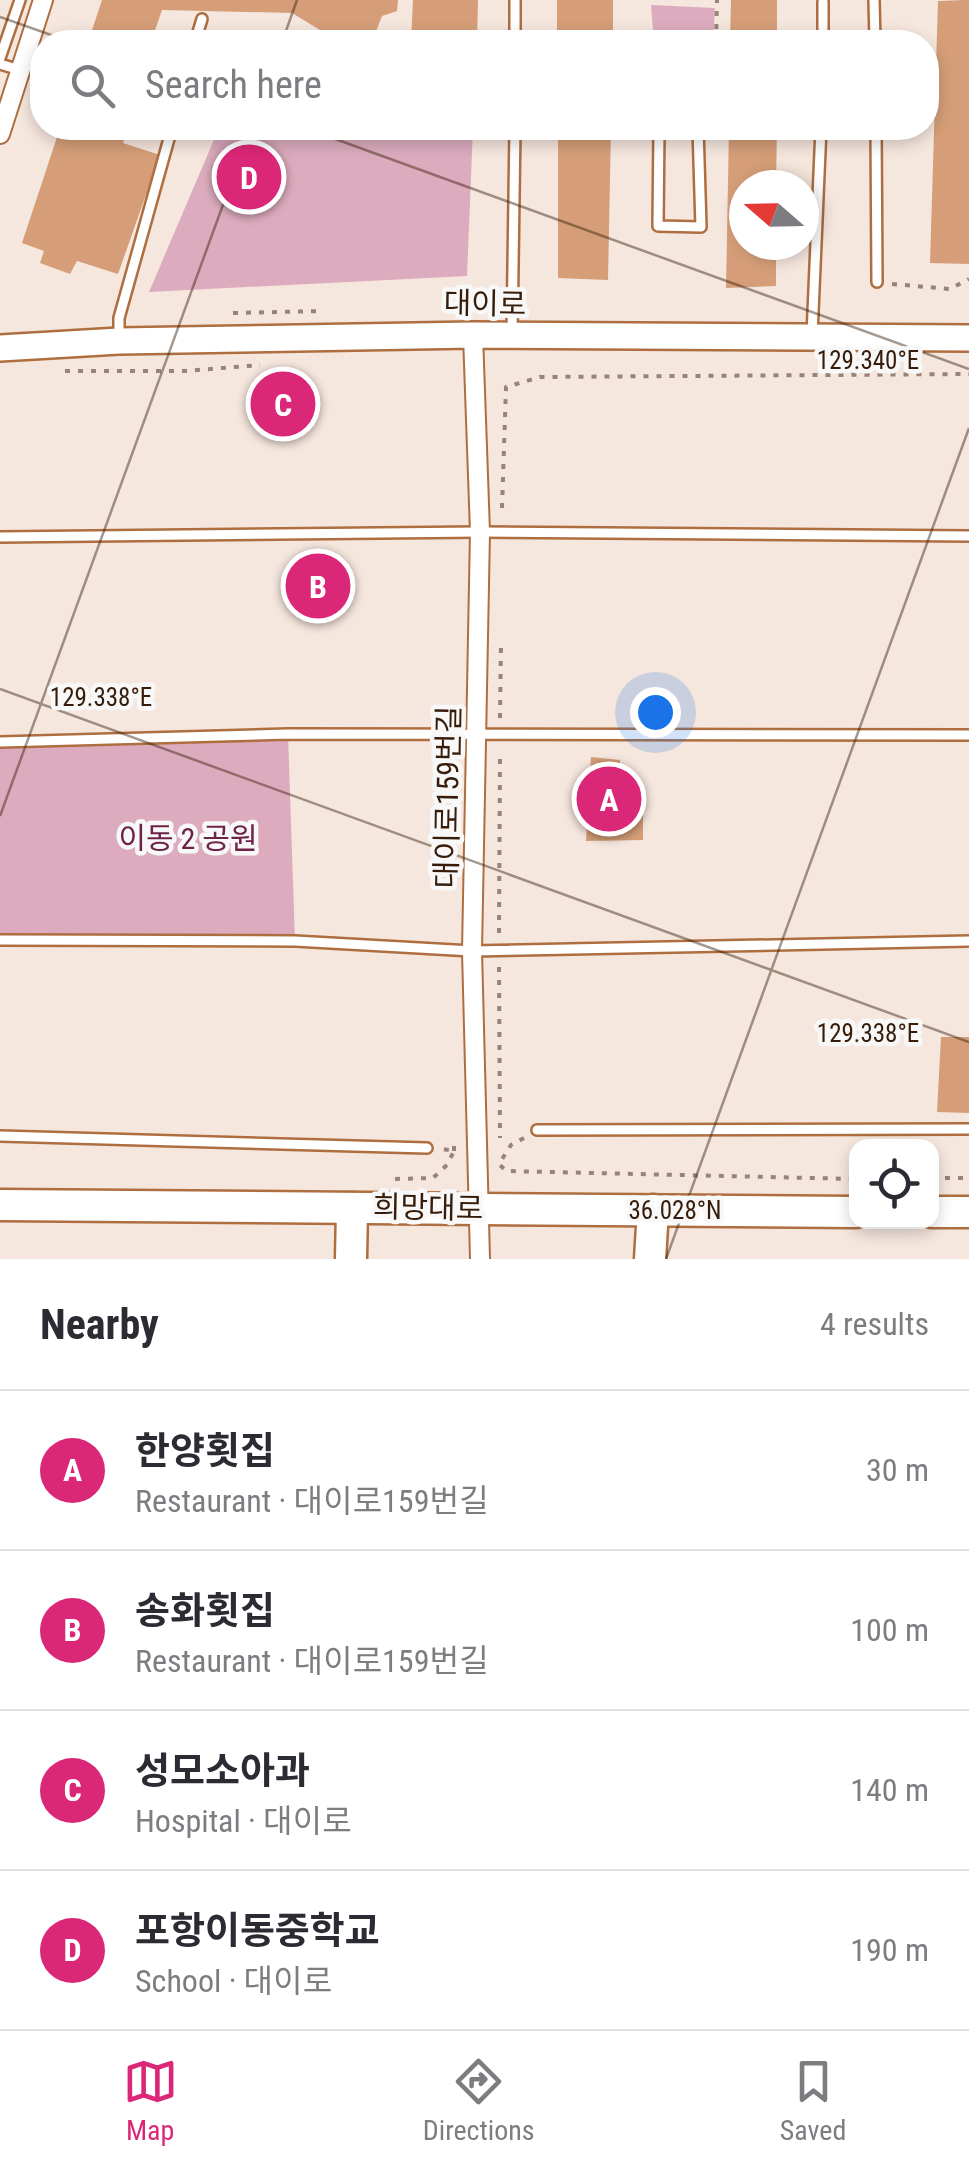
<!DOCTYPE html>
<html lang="en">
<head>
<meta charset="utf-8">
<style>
	:root { --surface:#fff; --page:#f7f7f7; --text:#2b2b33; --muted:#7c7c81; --line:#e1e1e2; --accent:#db2777 }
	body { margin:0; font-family:"Roboto Condensed","Noto Sans KR",sans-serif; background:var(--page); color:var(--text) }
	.controls { position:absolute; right:30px; bottom:30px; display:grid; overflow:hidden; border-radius:20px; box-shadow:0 5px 15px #0003 }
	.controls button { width:90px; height:90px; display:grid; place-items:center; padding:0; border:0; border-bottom:2px solid var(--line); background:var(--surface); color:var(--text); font:50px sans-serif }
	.compass { position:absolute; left:729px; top:170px; width:90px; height:90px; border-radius:50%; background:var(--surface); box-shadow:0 5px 15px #0003; rotate:290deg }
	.you { position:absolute; left:655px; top:712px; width:35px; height:35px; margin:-25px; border:8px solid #fff; border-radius:50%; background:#1a73e8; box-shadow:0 0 0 15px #1a73e833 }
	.badge { display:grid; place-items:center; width:65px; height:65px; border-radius:50%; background:var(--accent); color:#fff; font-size:32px; font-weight:700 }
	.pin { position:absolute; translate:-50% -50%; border:5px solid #fff; box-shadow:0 2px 10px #0006 }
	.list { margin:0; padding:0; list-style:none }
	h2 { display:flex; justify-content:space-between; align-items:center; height:130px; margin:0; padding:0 40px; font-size:42px }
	h2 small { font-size:32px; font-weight:400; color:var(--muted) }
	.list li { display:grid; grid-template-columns:65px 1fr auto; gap:30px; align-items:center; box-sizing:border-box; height:160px; padding:0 40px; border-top:2px solid var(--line) }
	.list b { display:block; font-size:38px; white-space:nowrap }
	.list p { margin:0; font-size:32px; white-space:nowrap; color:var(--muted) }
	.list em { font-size:32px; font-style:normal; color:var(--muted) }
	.icon { flex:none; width:55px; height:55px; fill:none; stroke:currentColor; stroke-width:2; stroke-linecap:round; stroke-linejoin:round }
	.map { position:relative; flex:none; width:969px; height:1259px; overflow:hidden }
	.search { position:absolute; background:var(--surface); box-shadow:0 5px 15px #0003; left:30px; right:30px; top:30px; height:110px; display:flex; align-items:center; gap:25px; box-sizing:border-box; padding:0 35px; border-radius:40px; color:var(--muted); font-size:38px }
	.sheet { height:770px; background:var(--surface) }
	nav { display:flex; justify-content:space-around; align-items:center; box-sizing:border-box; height:140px; border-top:2px solid var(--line); background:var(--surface); font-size:28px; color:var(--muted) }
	nav a { display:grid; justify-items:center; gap:5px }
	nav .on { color:var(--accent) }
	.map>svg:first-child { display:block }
</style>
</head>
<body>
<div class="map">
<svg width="969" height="1259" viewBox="0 0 969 1259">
	<rect width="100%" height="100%" fill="#f6e7de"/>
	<g fill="#dcacbe">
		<path d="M651,5L715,8L713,42H654Z"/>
		<path d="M219,128H473L467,276L149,292Z"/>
		<path d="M288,734L295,941L0,940V742Z"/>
	</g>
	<g fill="#d59e78">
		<path d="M102,0H398L397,11L382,16L373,39L363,42L338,41L292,13L162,10L151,42H88Z"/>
		<path d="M413,0H478L477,42H411Z"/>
		<rect x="557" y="0" width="56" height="42"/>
		<path d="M731,0H777V42H730Z"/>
		<path d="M965,0H969V264L930,263L938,1Z"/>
		<path d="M60,128H128L123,143L160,155L118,274L77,261L70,274L40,263L44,251L22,243Z"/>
		<path d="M558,128H611L608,280L558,278Z"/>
		<path d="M729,128H777L776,185H744V245H776V286L726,288Z"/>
		<path d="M591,757L620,760L621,813H643V840L586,841Z"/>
		<path d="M941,1037H969V1113L937,1112Z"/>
	</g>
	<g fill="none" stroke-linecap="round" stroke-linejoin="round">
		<g stroke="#ae6e40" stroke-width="14">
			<g id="lane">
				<path d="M515,0V42"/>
				<path d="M874,0L875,42"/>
				<path d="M195,42L202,19"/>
				<path d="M823,42V2"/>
				<path d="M0,58L20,0"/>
				<path d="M0,64L20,70"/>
				<path d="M659,128L658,226L701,227L698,128"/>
				<path d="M876,128L877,282"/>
				<path d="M512,335L515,128"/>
				<path d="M812,335L821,128"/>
				<path d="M119,338V318L172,128"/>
				<path d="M0,537L480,532L969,536"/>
				<path d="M0,742L288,734L969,735"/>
				<path d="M0,940L295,941L472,951L969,941"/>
				<path d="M537,1130L969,1129"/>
				<path d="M0,1136L427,1148"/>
			</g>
		</g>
		<g stroke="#ae6e40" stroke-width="22">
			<g id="street">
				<path d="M0,134L43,0"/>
				<path d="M473,335L480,532L472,951L480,1259"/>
			</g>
		</g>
		<g stroke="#ae6e40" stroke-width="30">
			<path id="secondary" d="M0,348L119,341L473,335L969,338"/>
		</g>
		<g stroke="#ae6e40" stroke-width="35">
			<g id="primary">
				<path d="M0,1205L856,1212"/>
				<path d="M932,1212H969"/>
				<path d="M351,1259L352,1208"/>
				<path d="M650,1259L653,1210"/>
			</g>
		</g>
		<g stroke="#988376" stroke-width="4" stroke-dasharray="5 8" stroke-linecap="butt">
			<path d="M716,42L717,0"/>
			<path d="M245,128H246"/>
			<path d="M892,284L950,289L969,279"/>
			<path d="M233,313L324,311"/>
			<path d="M65,371H185L260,365"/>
			<path d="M502,508L506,387L540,377L969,374"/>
			<path d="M500,718L501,642"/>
			<path d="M499,933L500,752"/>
			<path d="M499,967L500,1138"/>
			<path d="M524,1138L511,1145L499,1164L506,1171L856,1179"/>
			<path d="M454,1151V1138"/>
			<path d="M932,1178H969"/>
			<path d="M395,1179L433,1178L447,1165L454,1151L442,1149"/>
		</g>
		<use href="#lane" stroke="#fff" stroke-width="9"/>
		<use href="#street" stroke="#fff" stroke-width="18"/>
		<use href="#secondary" stroke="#fff" stroke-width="25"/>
		<use href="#primary" stroke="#fff" stroke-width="30"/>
	</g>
	<path fill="none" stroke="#361c09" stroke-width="2.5" stroke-opacity="0.45" d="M0,17L71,42M282,42L297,0M305,128L969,369M0,689L969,1042M0,816L251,128M666,1259L969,428"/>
	<g text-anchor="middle" stroke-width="9" stroke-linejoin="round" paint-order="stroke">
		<g font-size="30" fill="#361c09" stroke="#f8f8f8">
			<text transform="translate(485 304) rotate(1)" y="10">대이로</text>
			<text transform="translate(448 797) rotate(-89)" y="10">대이로159번길</text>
			<text transform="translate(428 1208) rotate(1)" y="10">희망대로</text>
		</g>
		<g font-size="30" fill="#6e2246" stroke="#f8f8f8">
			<text x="188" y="849">이동 2 공원</text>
		</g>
	</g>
	<g font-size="25" text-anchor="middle" fill="#361c09" stroke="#f8f8f8" stroke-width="9" stroke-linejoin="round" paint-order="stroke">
		<text x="868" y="369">129.340°E</text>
		<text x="101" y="706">129.338°E</text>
		<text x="868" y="1042">129.338°E</text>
		<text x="675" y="1219">36.028°N</text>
	</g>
</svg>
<div class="controls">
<button><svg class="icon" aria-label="locate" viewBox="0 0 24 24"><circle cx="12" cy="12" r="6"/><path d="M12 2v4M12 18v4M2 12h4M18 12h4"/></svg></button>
</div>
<svg class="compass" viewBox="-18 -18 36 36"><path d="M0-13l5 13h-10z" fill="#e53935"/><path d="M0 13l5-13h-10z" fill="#7c7c81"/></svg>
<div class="you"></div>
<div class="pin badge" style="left:609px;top:799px">A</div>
<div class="pin badge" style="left:318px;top:586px">B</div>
<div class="pin badge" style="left:283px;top:404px">C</div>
<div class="pin badge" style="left:249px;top:177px">D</div>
<div class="search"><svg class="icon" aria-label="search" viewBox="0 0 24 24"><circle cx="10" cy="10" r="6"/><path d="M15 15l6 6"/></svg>Search here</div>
</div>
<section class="sheet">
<h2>Nearby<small>4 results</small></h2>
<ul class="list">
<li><span class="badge">A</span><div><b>한양횟집</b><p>Restaurant · 대이로159번길</p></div><em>30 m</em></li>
<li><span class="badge">B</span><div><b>송화횟집</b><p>Restaurant · 대이로159번길</p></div><em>100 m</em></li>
<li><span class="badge">C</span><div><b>성모소아과</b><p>Hospital · 대이로</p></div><em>140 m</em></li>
<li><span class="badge">D</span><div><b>포항이동중학교</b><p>School · 대이로</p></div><em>190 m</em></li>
</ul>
</section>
<nav>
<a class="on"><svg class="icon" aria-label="map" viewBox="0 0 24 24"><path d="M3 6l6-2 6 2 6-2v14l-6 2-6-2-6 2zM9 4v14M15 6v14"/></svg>Map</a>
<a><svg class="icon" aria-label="directions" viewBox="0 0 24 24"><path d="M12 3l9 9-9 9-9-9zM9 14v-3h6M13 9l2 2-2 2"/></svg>Directions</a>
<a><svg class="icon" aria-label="saved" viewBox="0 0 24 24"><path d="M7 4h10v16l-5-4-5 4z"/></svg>Saved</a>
</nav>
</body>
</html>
